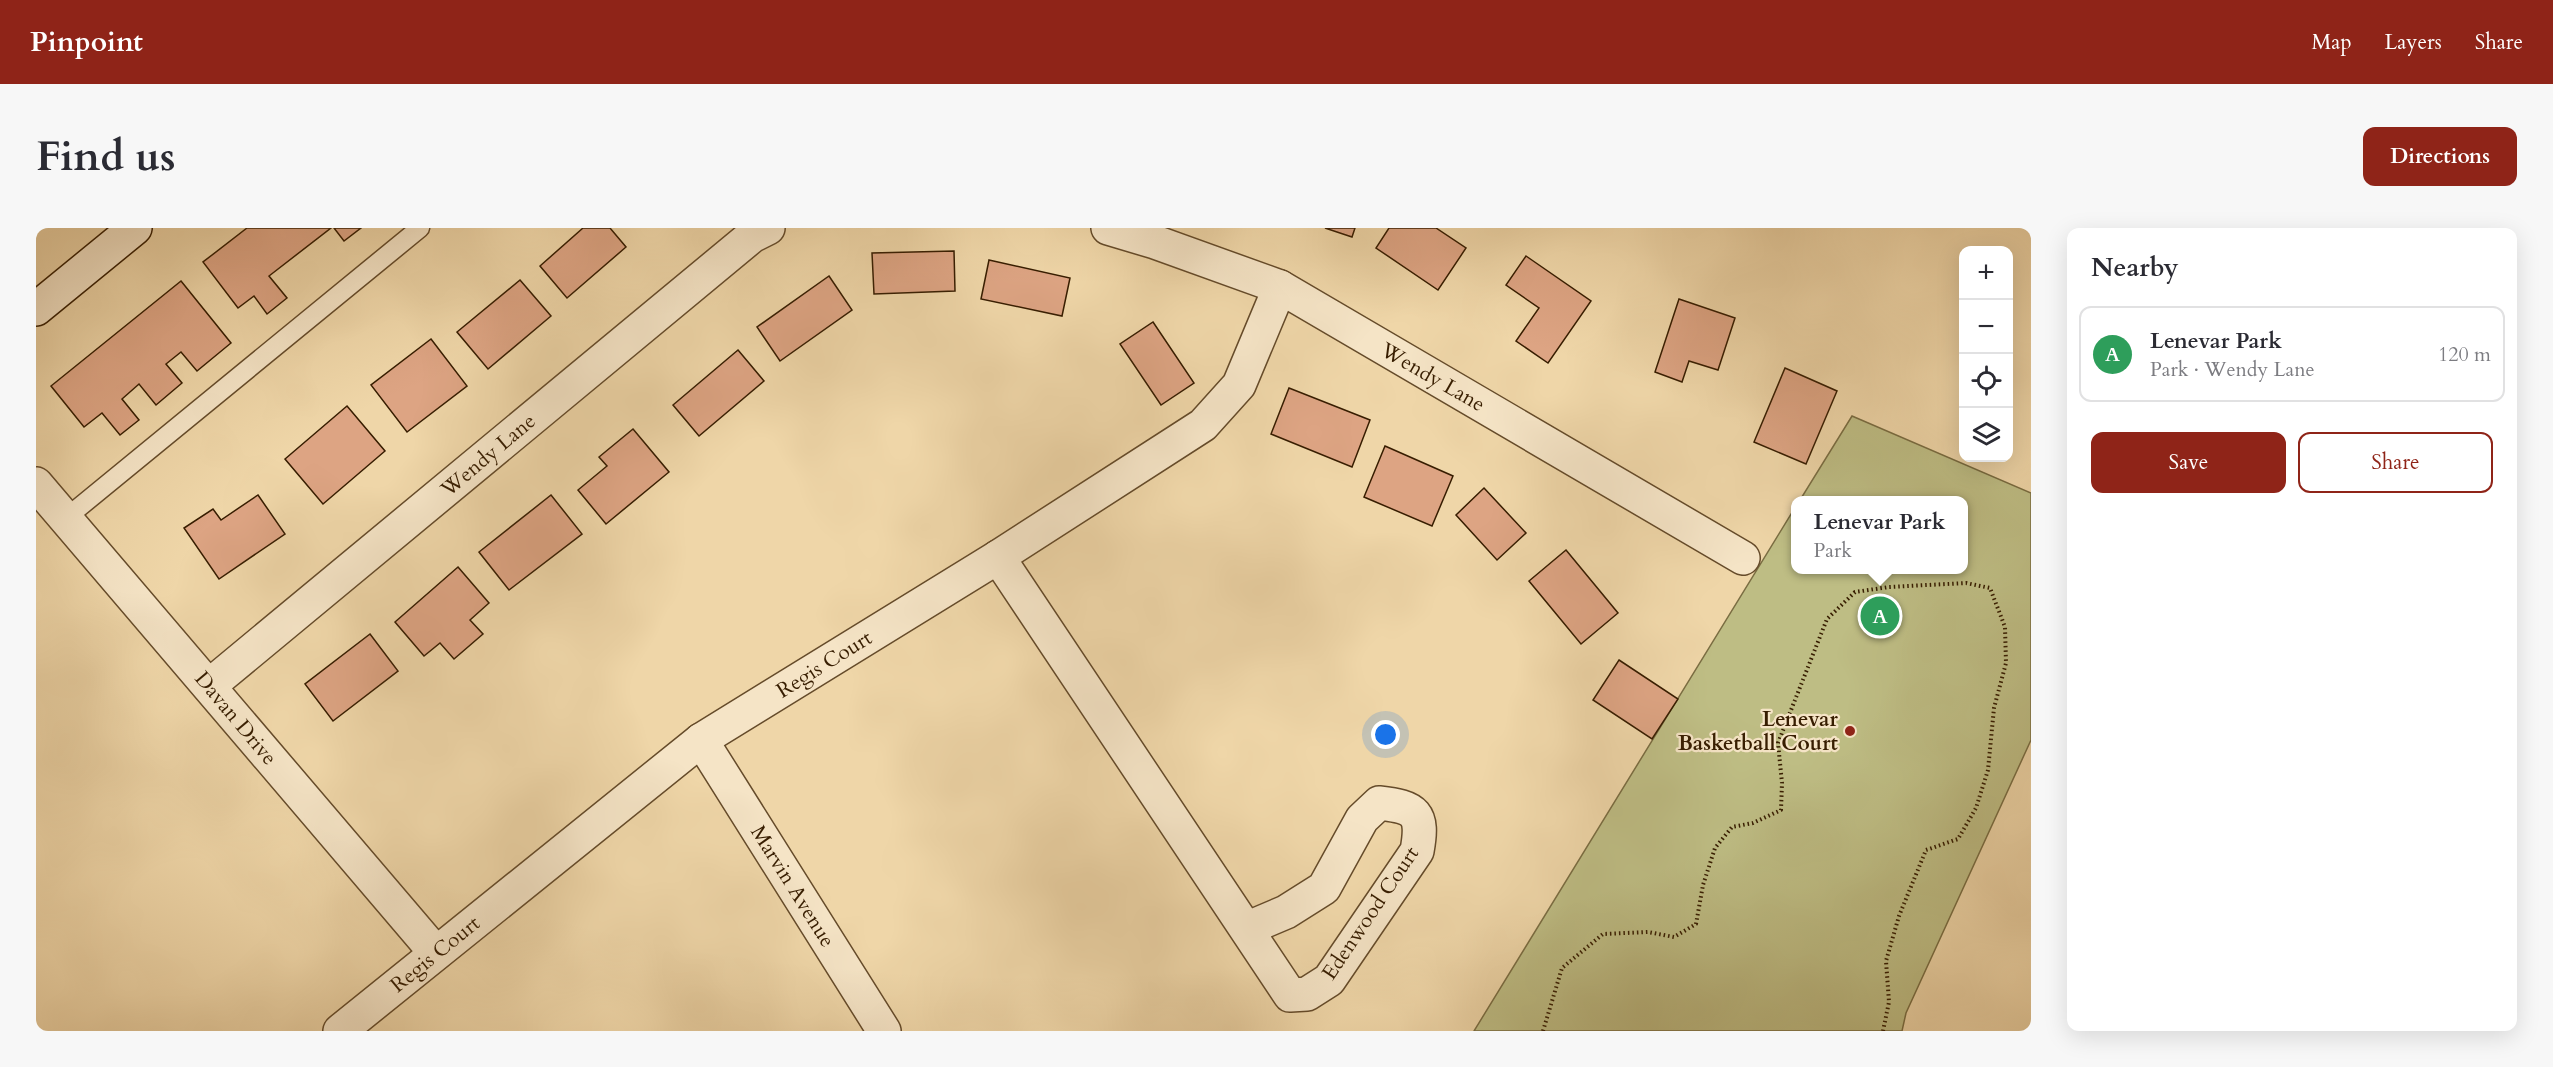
<!DOCTYPE html>
<html lang="en">
<head>
<meta charset="utf-8">
<style>
	:root { --surface:#fff; --page:#f7f7f7; --text:#2b2b33; --muted:#7c7c81; --line:#e1e1e2; --accent:#8f2418 }
	body { margin:0; font-family:Cardo,serif; background:var(--page); color:var(--text) }
	.controls { position:absolute; right:18px; top:18px; display:grid; overflow:hidden; border-radius:12px; box-shadow:0 6px 24px #0002 }
	.controls button { width:54px; height:54px; display:grid; place-items:center; padding:0; border:0; border-bottom:2px solid var(--line); background:var(--surface); color:var(--text); font:30px sans-serif }
	.you { position:absolute; left:1350px; top:507px; width:21px; height:21px; margin:-15px; border:4px solid #fff; border-radius:50%; background:#1a73e8; box-shadow:0 0 0 9px #1a73e833 }
	.badge { display:grid; place-items:center; width:39px; height:39px; border-radius:50%; background:var(--accent); color:#fff; font-size:20px; font-weight:700 }
	.pin { position:absolute; translate:-50% -50%; border:3px solid #fff; box-shadow:0 2px 6px #0006 }
	.popup { position:absolute; left:1755px; top:268px; width:177px; height:78px; box-sizing:border-box; display:grid; place-content:center; border-radius:12px; background:var(--surface); filter:drop-shadow(0 2px 4px #0005); font-size:20px; white-space:nowrap; color:var(--muted) }
	.popup b { font-size:22px; color:var(--text) }
	.popup::after { content:''; position:absolute; left:50%; top:100%; margin-left:-12px; border:12px solid transparent; border-top-color:var(--surface) }
	.list { margin:0; padding:0; list-style:none }
	h2 { display:flex; justify-content:space-between; align-items:center; height:78px; margin:0; padding:0 24px; font-size:26px }
	h2 small { font-size:20px; font-weight:400; color:var(--muted) }
	.list li { display:grid; grid-template-columns:39px 1fr auto; gap:18px; align-items:center; box-sizing:border-box; height:96px; margin:0 12px 12px; padding:0 12px; border:2px solid var(--line); border-radius:12px }
	.list b { display:block; font-size:22px; white-space:nowrap }
	.list p { margin:0; font-size:20px; white-space:nowrap; color:var(--muted) }
	.list em { font-size:20px; font-style:normal; color:var(--muted) }
	.actions { display:flex; gap:12px; padding:18px 24px }
	.actions a { flex:1; padding:14px 0; border:2px solid var(--accent); border-radius:12px; text-align:center; font-size:21px; color:var(--accent) }
	.actions .main { background:var(--accent); color:#fff }
	.icon { flex:none; width:33px; height:33px; fill:none; stroke:currentColor; stroke-width:2; stroke-linecap:round; stroke-linejoin:round }
	.map { position:relative; flex:none; width:1995px; height:803px; overflow:hidden; border-radius:12px }
	header { display:flex; align-items:center; gap:36px; box-sizing:border-box; height:84px; padding:0 30px; background:var(--accent); color:#fff }
	header strong { font-size:28px }
	nav { display:flex; gap:33px; margin-inline-start:auto; font-size:21px }
	.intro { display:flex; align-items:center; justify-content:space-between; box-sizing:border-box; height:144px; padding:0 36px }
	h1 { margin:0; font-size:42px }
	.button { padding:15px 27px; border-radius:12px; background:var(--accent); color:#fff; font-size:21px; font-weight:700 }
	main { display:flex; gap:36px; padding:0 36px }
	aside { flex:1; background:var(--surface); border-radius:12px; box-shadow:0 6px 24px #0002 }
	.map>svg:first-child { display:block }
</style>
</head>
<body>
<header>
<strong>Pinpoint</strong>
<nav><a>Map</a><a>Layers</a><a>Share</a></nav>
</header>
<div class="intro"><h1>Find us</h1><a class="button">Directions</a></div>
<main>
<div class="map">
<svg width="1995" height="803" viewBox="0 0 1995 803">
	<rect width="100%" height="100%" fill="#efd6a8"/>
	<filter id="stains"><feTurbulence type="fractalNoise" baseFrequency=".00333" numOctaves="4"/><feColorMatrix values="0 0 0 0 .2 0 0 0 0 .09 0 0 0 0 .02 0 0 0 .5 -.17"/></filter>
	<radialGradient id="worn" r=".72"><stop offset=".6" stop-color="#630" stop-opacity="0"/><stop offset="1" stop-color="#630" stop-opacity=".3"/></radialGradient>
	<path fill="#bebd84" stroke="#7a6d42" stroke-width="1.5" d="M1816,188L1995,265V512L1870,785L1866,803H1438L1760,278V342H1928V272H1764Z"/>
	<g fill="#dda483" stroke="#371d00" stroke-width="1.5">
		<path d="M211,0H295L233,48L251,70L231,86L218,68L202,80L167,34Z"/>
		<path d="M298,0H325L308,13Z"/>
		<path d="M547,0H574L590,19L531,70L504,38Z"/>
		<path d="M1289,0H1319L1316,9Z"/>
		<path d="M1353,0H1400L1430,20L1402,62L1340,20Z"/>
		<path d="M918,23L919,63L838,66L836,25Z"/>
		<path d="M1490,28L1555,73L1512,135L1480,113L1503,80L1470,57Z"/>
		<path d="M953,32L1034,50L1026,88L945,71Z"/>
		<path d="M793,48L816,82L744,133L721,99Z"/>
		<path d="M484,52L515,88L452,141L421,104Z"/>
		<path d="M145,53L195,115L161,143L145,124L130,136L146,155L120,177L103,156L86,171L103,192L84,207L66,185L48,199L15,158Z"/>
		<path d="M1643,71L1699,90L1682,142L1653,133L1646,154L1619,144Z"/>
		<path d="M1117,94L1158,155L1125,177L1084,116Z"/>
		<path d="M395,111L431,158L371,204L335,157Z"/>
		<path d="M702,122L728,153L663,208L637,177Z"/>
		<path d="M1749,140L1801,163L1770,236L1718,214Z"/>
		<path d="M1253,160L1334,192L1316,239L1235,206Z"/>
		<path d="M311,178L349,223L287,276L249,231Z"/>
		<path d="M597,201L633,244L570,296L542,262L571,238L563,229Z"/>
		<path d="M1349,218L1417,248L1396,298L1328,269Z"/>
		<path d="M1448,260L1490,305L1461,332L1420,287Z"/>
		<path d="M222,267L249,306L183,351L148,300L177,281L185,292Z"/>
		<path d="M515,267L546,306L473,362L443,324Z"/>
		<path d="M1530,322L1582,385L1545,416L1493,353Z"/>
		<path d="M422,339L453,375L434,392L447,406L418,431L404,415L388,428L359,394Z"/>
		<path d="M334,406L362,443L297,493L269,456Z"/>
		<path d="M1583,432L1642,471L1616,511L1557,472Z"/>
	</g>
	<g fill="none" stroke-linecap="round" stroke-linejoin="round">
		<g stroke="#654b2a" stroke-width="21">
			<path id="lane" d="M30,290L384,0"/>
		</g>
		<g stroke="#654b2a" stroke-width="36">
			<g id="street">
				<path d="M1072,0L1119,14L1244,59L1707,330"/>
				<path d="M0,256L400,725"/>
				<path d="M962,329L1254,767L1271,766L1293,752L1381,623C1388,585 1380,579 1343,575L1326,591L1288,660L1250,684L1210,701"/>
				<path d="M173,458L716,8L732,0"/>
				<path d="M665,512L848,803"/>
				<path d="M304,803L665,512L962,329L1167,197L1203,157L1244,59"/>
			</g>
		</g>
		<g stroke="#371d00" stroke-width="36">
			<path id="secondary" d="M0,81L99,0"/>
		</g>
		<path stroke="#371d00" stroke-width="4" stroke-dasharray="1.5 3" stroke-linecap="butt" d="M1507,803L1526,740L1567,706L1612,704L1638,709L1660,696L1667,657L1679,620L1696,599L1717,595L1745,582L1746,555L1742,515L1791,391L1819,364L1853,359L1930,355L1954,360L1969,399L1970,435L1958,480L1952,542L1940,580L1922,611L1890,622L1863,688L1850,733L1853,774L1847,803"/>
		<use href="#lane" stroke="#f5e4c6" stroke-width="18"/>
		<use href="#street" stroke="#f5e4c6" stroke-width="33"/>
		<use href="#secondary" stroke="#f5e4c6" stroke-width="33"/>
	</g>
	<circle fill="#8f2418" stroke="#f5e4c6" stroke-width="2" cx="1814" cy="503" r="6"/>
	<g text-anchor="middle" stroke-width="4.5" stroke-linejoin="round" paint-order="stroke">
		<g font-size="21" fill="#371d00" stroke="#f5e4c6">
			<text transform="translate(1397 149) rotate(30)" y="7">Wendy Lane</text>
			<text transform="translate(452 227) rotate(-40)" y="7">Wendy Lane</text>
			<text transform="translate(788 436) rotate(-32)" y="7">Regis Court</text>
			<text transform="translate(200 490) rotate(50)" y="7">Davan Drive</text>
			<text transform="translate(757 658) rotate(58)" y="7">Marvin Avenue</text>
			<text transform="translate(1334 685) rotate(-56)" y="7">Edenwood Court</text>
			<text transform="translate(399 726) rotate(-39)" y="7">Regis Court</text>
		</g>
		<g font-size="21" font-weight="bold" fill="#371d00" stroke="#f5e4c6" text-anchor="end">
			<text x="1802" y="498">Lenevar<tspan x="1802" dy="24">Basketball Court</tspan></text>
		</g>
	</g>
	<rect width="100%" height="100%" filter="url(#stains)"/>
	<rect width="100%" height="100%" fill="url(#worn)"/>
</svg>
<div class="controls">
<button>+</button>
<button>−</button>
<button><svg class="icon" aria-label="locate" viewBox="0 0 24 24"><circle cx="12" cy="12" r="6"/><path d="M12 2v4M12 18v4M2 12h4M18 12h4"/></svg></button>
<button><svg class="icon" aria-label="layers" viewBox="0 0 24 24"><path d="M12 4l9 5-9 5-9-5zM3 14l9 5 9-5"/></svg></button>
</div>
<div class="you"></div>
<div class="pin badge" style="left:1844px;top:388px;background:#2e9e5b">A</div>
<div class="popup"><b>Lenevar Park</b>Park</div>
</div>
<aside>
<h2>Nearby<small></small></h2>
<ul class="list">
<li><span class="badge" style="background:#2e9e5b">A</span><div><b>Lenevar Park</b><p>Park · Wendy Lane</p></div><em>120 m</em></li>
</ul>
<div class="actions"><a class="main">Save</a><a>Share</a></div>
</aside>
</main>
</body>
</html>
